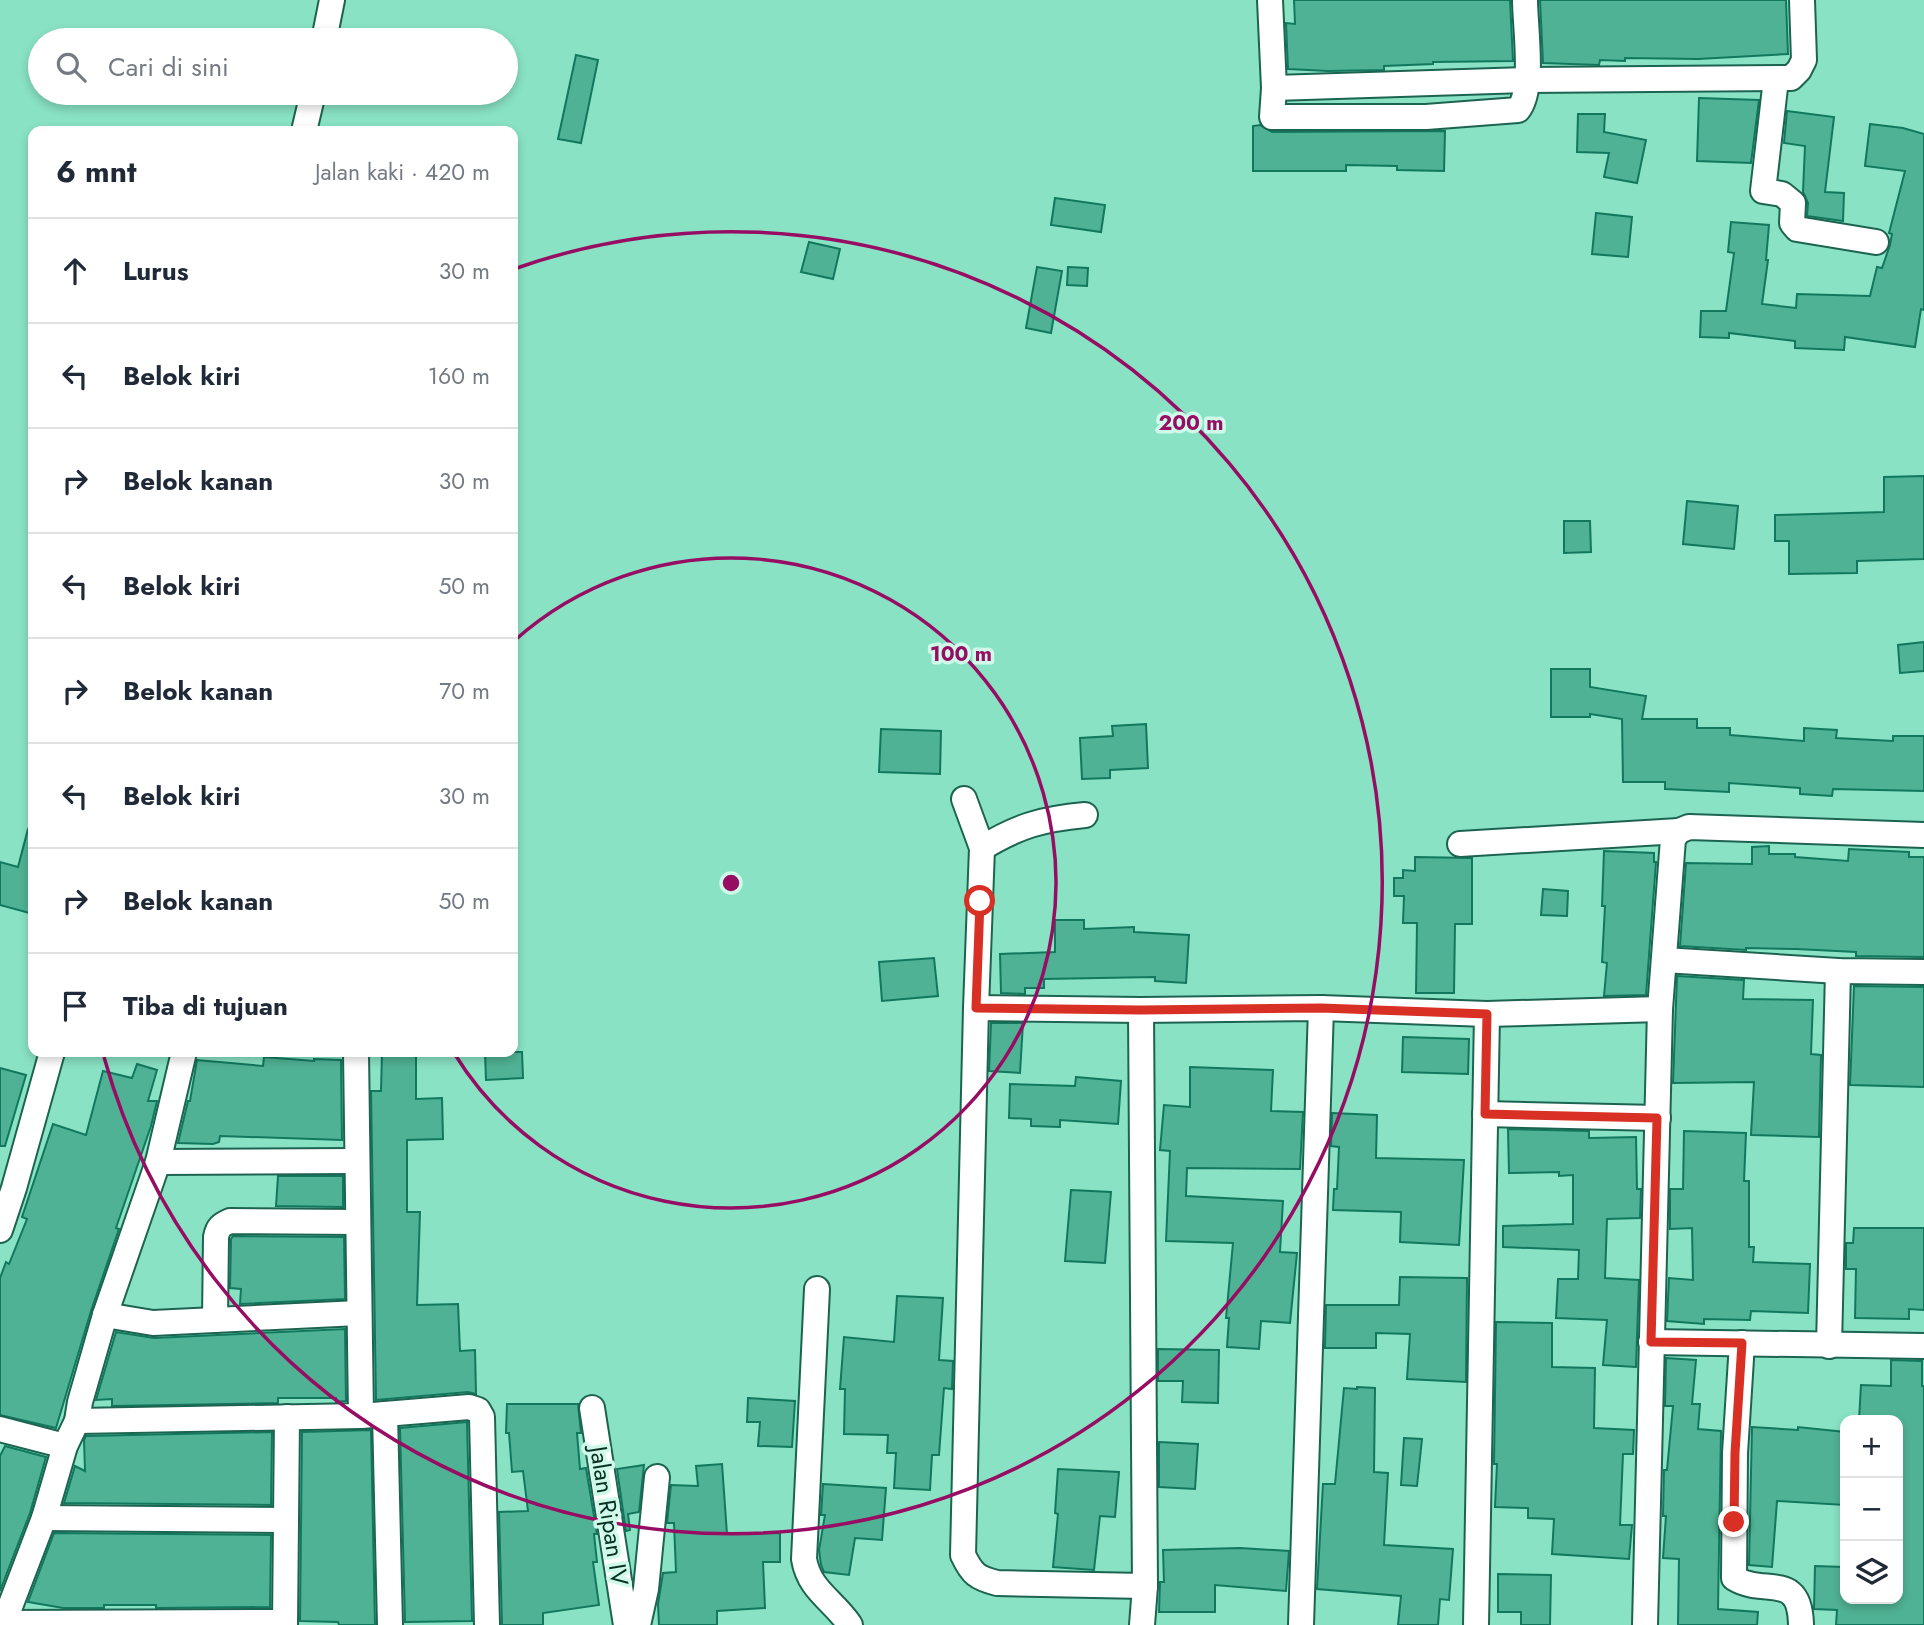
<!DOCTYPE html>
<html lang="id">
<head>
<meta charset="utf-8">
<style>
	:root { --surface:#fff; --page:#f2f2f3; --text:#1f2937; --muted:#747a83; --line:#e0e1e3 }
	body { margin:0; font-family:Jost,sans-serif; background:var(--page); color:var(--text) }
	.controls { position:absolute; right:21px; bottom:21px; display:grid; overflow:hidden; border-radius:14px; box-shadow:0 4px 10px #0003 }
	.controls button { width:63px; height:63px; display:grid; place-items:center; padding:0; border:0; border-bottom:2px solid var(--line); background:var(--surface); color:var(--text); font:35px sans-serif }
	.stop { position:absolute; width:21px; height:21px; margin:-16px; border:5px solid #d93025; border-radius:50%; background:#fff }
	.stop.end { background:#d93025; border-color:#fff; box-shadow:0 2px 7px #0008 }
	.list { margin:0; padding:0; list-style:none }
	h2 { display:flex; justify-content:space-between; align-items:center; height:91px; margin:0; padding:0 28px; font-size:30px }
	h2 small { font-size:23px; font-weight:400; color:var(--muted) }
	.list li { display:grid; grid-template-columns:46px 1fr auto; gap:21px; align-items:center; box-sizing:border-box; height:105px; padding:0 28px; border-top:2px solid var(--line) }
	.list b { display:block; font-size:26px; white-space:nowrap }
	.list em { font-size:23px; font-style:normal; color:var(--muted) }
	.icon { flex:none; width:38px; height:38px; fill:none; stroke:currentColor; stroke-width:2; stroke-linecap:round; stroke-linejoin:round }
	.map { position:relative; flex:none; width:1924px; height:1625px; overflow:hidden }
	.search { position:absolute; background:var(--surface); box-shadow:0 4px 10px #0003; left:28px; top:28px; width:490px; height:77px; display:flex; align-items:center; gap:18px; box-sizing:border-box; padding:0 24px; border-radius:38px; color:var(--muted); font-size:26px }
	.panel { position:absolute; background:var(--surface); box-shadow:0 4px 10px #0003; left:28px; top:126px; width:490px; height:931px; border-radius:14px }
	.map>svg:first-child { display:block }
</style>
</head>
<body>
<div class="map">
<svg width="1924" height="1625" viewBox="0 0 1924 1625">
	<rect width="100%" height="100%" fill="#89e2c4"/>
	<g fill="#50b294" stroke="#11785e" stroke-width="2">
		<path d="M1294,0H1510L1513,61L1433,62V64L1384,66V70L1328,71L1288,69L1286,23L1295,24Z"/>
		<path d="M1540,0H1786L1788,54L1698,59L1625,58V61L1600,60L1599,65L1543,63Z"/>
		<path d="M576,55L598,60L581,143L558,139Z"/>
		<path d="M1699,98L1759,100L1751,163L1697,161Z"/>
		<path d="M1787,111L1834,117L1825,192L1844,193L1843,221L1807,216L1808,203L1803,192L1805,146L1784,143Z"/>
		<path d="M1578,114H1605L1604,132L1646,140L1637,183L1604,177L1609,153L1577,152Z"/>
		<path d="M1870,124L1903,128L1924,134V310L1921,309L1915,347L1845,337L1844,350L1795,348V341L1729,333V338L1700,337L1701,311H1726L1734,253L1728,252L1731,222L1769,225L1766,260H1768L1762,304L1796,308L1797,294L1870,296L1877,267L1882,268L1890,245L1892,234L1889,233L1905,171L1865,166Z"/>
		<path d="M1260,125L1272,132L1445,131L1444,171L1397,170V166L1346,165V171H1253V126Z"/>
		<path d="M1055,198L1105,205L1101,232L1051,225Z"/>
		<path d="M1596,213L1632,217L1628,257L1592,254Z"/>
		<path d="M809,242L840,249L833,279L801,272Z"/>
		<path d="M1037,267L1062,271L1051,333L1026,328Z"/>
		<path d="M1068,267L1088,268L1087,286L1067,285Z"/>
		<path d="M1924,476V559L1857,561V573L1789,574V541H1775V515L1884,512V477Z"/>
		<path d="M1687,501L1738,506L1734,549L1683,544Z"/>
		<path d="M1564,521H1590L1591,552L1564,553Z"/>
		<path d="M1924,642V671L1900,673L1898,645Z"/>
		<path d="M1551,669H1590V687L1646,696L1642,719H1697V728H1730V735L1804,741V728L1837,730L1836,738L1893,741V736H1924V791L1833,789L1832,796L1800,794V788L1729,783V792L1665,789V782H1623L1622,719L1590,714V717H1551Z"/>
		<path d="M1146,724L1148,768L1110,770V778L1082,779L1080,738L1113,736L1112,726Z"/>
		<path d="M881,729L941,731L940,774L879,772Z"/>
		<path d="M28,829L33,830V914L0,905V862L18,867Z"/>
		<path d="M1769,846V854H1795V857L1848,861L1849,849L1909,852V857H1924V957L1856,956V952L1796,949L1746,948V950L1680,946L1686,863L1752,864V847Z"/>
		<path d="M1604,851L1654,853V862H1656L1646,995L1604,996L1607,963L1602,962L1605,906H1602Z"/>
		<path d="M1415,857L1472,858V924H1455L1454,993H1416L1417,923H1403L1404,896H1394V878H1403V870L1415,871Z"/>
		<path d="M1543,889L1568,891L1567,916L1541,915Z"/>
		<path d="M1055,920H1084V929L1134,927V932L1189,935L1186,983L1155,981V977L1044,979V988H1025V994L1001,993L1000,954L1055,952Z"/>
		<path d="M934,958L938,996L882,1001L879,962Z"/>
		<path d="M1677,976L1744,980L1743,999L1813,1000L1811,1054L1821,1055L1819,1137L1751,1135L1754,1082L1673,1083Z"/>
		<path d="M1854,986L1924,987V1087L1850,1085Z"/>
		<path d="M991,1023H1023L1020,1073L989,1071Z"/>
		<path d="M1403,1037L1469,1039L1468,1074L1402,1072Z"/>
		<path d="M382,1052H416V1099L442,1098L443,1139L407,1140V1212H420L417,1305L458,1304L460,1351L475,1350L476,1394L468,1392L376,1400L371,1091H381Z"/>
		<path d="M485,1052H522L523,1078L486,1080Z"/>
		<path d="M264,1057L314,1061V1059L341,1060L342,1140L220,1136L219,1142L213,1144L178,1143L188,1101H190L197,1060L263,1066Z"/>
		<path d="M137,1064L157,1070L148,1101H157L151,1126L116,1228L119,1229L91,1311L56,1428L0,1415V1278L6,1262L9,1264L27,1219L22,1217L53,1124L86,1135L103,1071L132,1078Z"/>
		<path d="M1190,1067L1273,1070L1271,1111L1303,1112L1300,1169L1187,1168L1186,1196L1283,1201L1280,1252L1297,1253L1290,1323L1261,1321L1259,1349L1227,1347L1229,1318H1226L1233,1243L1166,1241L1170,1151L1160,1150L1164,1105L1190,1107Z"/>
		<path d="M0,1068L26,1075L5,1146H0Z"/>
		<path d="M1076,1077L1121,1081L1118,1124L1060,1120V1127L1031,1126V1119L1009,1118L1010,1084L1075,1086Z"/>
		<path d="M1332,1113L1377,1115L1376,1158L1464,1160L1459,1245L1400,1242L1401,1212L1333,1210L1334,1189H1337L1339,1147L1331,1146Z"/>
		<path d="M1508,1129L1589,1131V1138L1636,1137L1637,1189H1641L1640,1218L1607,1219L1605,1278L1639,1280L1636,1367L1603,1365L1607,1320L1556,1318L1558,1279H1578L1579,1250L1503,1247V1226L1573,1224V1175L1559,1176V1172L1509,1173Z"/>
		<path d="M1684,1131L1746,1133L1744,1181H1749V1247H1754L1753,1262L1810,1264L1808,1313L1751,1311L1750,1320L1704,1319V1324L1667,1321L1669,1278L1693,1280L1692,1228L1670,1229V1189H1683Z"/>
		<path d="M278,1176H343V1207L276,1206Z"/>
		<path d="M1071,1190L1111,1192L1105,1263L1065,1261Z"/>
		<path d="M1854,1228H1924V1310L1909,1309V1319L1855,1318L1856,1269H1846V1243H1853Z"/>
		<path d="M233,1236L344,1237L345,1299L240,1304L241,1289L230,1288L231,1239Z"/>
		<path d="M1400,1277L1467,1278L1466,1382L1407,1379L1410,1334L1376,1333V1348H1325L1326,1305H1399Z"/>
		<path d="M897,1296L943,1298L939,1360L953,1361L952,1389L944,1388L939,1455H932L930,1490L894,1488L896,1453H887L888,1435L844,1434L845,1389H840L844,1337L894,1342Z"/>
		<path d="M1496,1322L1552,1323V1367L1595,1368L1594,1428L1634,1430L1633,1454H1623L1620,1525H1632L1629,1559L1552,1554L1554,1519L1528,1518V1508L1495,1507L1497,1464H1494Z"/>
		<path d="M345,1329L346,1401L336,1402V1398H278V1403L112,1406V1399L96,1400L116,1332L154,1338Z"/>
		<path d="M1158,1349L1219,1350L1218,1403L1182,1402L1183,1381H1158Z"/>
		<path d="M1666,1358L1696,1360L1692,1404H1700L1698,1429L1721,1431L1718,1609L1758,1612L1757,1625H1678L1679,1559L1663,1558L1666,1516H1663L1664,1470H1667L1673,1406H1665Z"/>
		<path d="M1891,1360L1922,1361V1386H1924V1625H1836L1837,1610L1814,1609L1815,1566L1845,1567V1599H1898V1420H1859L1861,1385L1891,1386Z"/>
		<path d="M1357,1387L1375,1388L1374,1472L1388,1473L1384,1545L1453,1549L1449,1600L1440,1599L1438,1625H1398L1401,1596L1317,1589L1323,1484H1335L1344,1388L1357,1389Z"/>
		<path d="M748,1398L795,1401L792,1447L758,1446L760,1422H747Z"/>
		<path d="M507,1404H578L581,1433H577L580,1469L586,1468L597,1534H594L597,1562H593L599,1605L543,1613V1625H502L499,1512L528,1511L523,1471L512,1472L509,1433H506Z"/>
		<path d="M467,1422L472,1621L405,1622L400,1428Z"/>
		<path d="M1752,1427L1798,1430V1427L1845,1432V1505L1777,1501L1772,1567L1749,1565Z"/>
		<path d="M371,1430L375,1625H339L338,1622L300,1621L302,1432Z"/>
		<path d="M272,1432L271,1505L64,1503L75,1466L85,1471L84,1440L86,1436Z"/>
		<path d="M1404,1438L1422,1439L1417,1486L1401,1485Z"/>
		<path d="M1159,1442L1198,1444L1195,1489L1159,1487Z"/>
		<path d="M5,1446L46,1457L30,1513L0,1591V1456Z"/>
		<path d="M722,1464L727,1534L780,1533V1562H763L765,1608L717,1611V1625H659L658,1604L663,1573L676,1572L674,1523H667L671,1485L698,1486L696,1466Z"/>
		<path d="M644,1465L639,1512L628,1514L630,1530L626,1531L617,1469Z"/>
		<path d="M1058,1469L1119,1472L1115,1517L1100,1516L1094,1570L1053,1567L1058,1514L1055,1513Z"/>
		<path d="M823,1484L886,1488L882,1540L855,1538L849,1575L824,1572L821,1565L819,1550L825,1515H821Z"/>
		<path d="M54,1533L271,1535L270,1607L156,1608V1605H104V1608H63L28,1602Z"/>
		<path d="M1240,1548L1289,1551L1286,1591L1215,1585V1612H1159L1160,1582H1164L1163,1550Z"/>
		<path d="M1498,1574L1551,1575L1550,1625H1521V1612H1498Z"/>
	</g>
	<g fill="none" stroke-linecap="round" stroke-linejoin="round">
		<g stroke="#1d6450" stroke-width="28">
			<g id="street">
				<path d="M1270,0L1274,88L1272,117H1426L1518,110C1535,89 1525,27 1525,0"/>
				<path d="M324,40L332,0"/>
				<path d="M1776,79L1763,191L1782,194L1793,203L1792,223L1797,229L1876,242"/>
				<path d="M1274,88L1527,80L1791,78L1799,70L1804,60L1802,0"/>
				<path d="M304,131L313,93"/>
				<path d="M964,799L982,848L976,1008L963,1555C972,1574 977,1578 997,1583L1145,1586"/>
				<path d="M1460,844L1679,831"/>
				<path d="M982,848C1018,826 1042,819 1085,815"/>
				<path d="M1664,960L1838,971L1924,972"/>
				<path d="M976,1008L1141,1010L1321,1008L1487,1014L1660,1009"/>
				<path d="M1141,1010L1145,1586L1142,1625"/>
				<path d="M1485,1114L1658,1118"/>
				<path d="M158,1162L357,1161"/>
				<path d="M0,1230L14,1188L52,1052"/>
				<path d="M817,1289L804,1559C809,1590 833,1600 850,1625"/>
				<path d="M105,1315L153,1323L359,1313"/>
				<path d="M215,1320L216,1237C218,1227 221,1225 230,1221L358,1222"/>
				<path d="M1651,1342L1924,1346"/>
				<path d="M1742,1343L1735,1453L1734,1578C1765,1597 1800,1570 1801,1625"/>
				<path d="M1829,1346L1838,971"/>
				<path d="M592,1408L626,1625"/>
				<path d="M385,1414L390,1625"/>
				<path d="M361,1416L469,1407L478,1410L482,1417L487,1625"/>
				<path d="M77,1421L361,1416L356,1052"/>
				<path d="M0,1429L65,1446"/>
				<path d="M44,1518L286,1520"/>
				<path d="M3,1623L285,1622"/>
				<path d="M3,1625L44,1518L65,1446L77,1421L80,1402L105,1315L158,1162L184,1052"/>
				<path d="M285,1625L287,1417"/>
				<path d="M638,1625L646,1589L657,1477"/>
				<path d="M1301,1625L1321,1008"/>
				<path d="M1476,1625L1487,1014"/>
				<path d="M1645,1625L1660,1009L1673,839L1679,831L1689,827L1924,835"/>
			</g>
		</g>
		<use href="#street" stroke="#fff" stroke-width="24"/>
	</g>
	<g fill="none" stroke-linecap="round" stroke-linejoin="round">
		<path stroke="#d93025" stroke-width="9" d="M980,901L976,1008L1141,1010L1321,1008L1487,1014L1485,1114L1657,1118L1651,1342L1742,1343L1735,1453L1734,1522"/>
	</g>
	<g fill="none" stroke="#970d63" stroke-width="3.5">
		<path d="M514 641A325 325 0 1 1 454 1053"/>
		<path d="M514 269A651 651 0 1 1 104 1057"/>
	</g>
	<g text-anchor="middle" stroke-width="7" stroke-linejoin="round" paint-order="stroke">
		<g font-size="24" fill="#083024" stroke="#cff9e9">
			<text transform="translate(609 1516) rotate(81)" y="8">Jalan Ripan IV</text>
		</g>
	</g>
	<circle cx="731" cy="883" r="10" fill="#970d63" stroke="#cff9e9" stroke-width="3.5"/>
	<g font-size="21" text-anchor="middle" font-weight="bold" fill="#970d63" stroke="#cff9e9" stroke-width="7" stroke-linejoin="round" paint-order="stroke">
		<text x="1191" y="430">200 m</text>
		<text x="961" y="661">100 m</text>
	</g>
</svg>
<div class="controls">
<button>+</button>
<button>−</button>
<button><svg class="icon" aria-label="layers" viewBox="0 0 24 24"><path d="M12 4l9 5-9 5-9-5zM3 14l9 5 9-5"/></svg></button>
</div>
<div class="stop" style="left:980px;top:901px"></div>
<div class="stop end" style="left:1734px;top:1522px"></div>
<div class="search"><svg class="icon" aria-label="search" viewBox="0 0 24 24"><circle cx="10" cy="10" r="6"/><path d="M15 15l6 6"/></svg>Cari di sini</div>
<section class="panel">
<h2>6 mnt<small>Jalan kaki · 420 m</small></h2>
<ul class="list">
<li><svg class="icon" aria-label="ahead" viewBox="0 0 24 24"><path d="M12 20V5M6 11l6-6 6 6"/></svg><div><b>Lurus</b></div><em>30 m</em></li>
<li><svg class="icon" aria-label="left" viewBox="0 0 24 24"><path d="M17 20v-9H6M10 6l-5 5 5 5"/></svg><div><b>Belok kiri</b></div><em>160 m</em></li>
<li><svg class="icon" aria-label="right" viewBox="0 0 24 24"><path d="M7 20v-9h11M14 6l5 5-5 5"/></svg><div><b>Belok kanan</b></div><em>30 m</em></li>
<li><svg class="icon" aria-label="left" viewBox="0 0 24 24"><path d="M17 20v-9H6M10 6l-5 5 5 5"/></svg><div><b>Belok kiri</b></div><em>50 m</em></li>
<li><svg class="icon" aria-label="right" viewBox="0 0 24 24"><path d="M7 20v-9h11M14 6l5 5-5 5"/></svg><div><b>Belok kanan</b></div><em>70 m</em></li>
<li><svg class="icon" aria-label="left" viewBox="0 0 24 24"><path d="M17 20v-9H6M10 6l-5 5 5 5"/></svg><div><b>Belok kiri</b></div><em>30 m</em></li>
<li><svg class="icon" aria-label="right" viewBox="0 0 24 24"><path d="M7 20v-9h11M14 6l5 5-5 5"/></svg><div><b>Belok kanan</b></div><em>50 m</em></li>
<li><svg class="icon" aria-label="arrive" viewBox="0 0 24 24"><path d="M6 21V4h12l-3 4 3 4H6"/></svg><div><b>Tiba di tujuan</b></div></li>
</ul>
</section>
</div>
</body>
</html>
